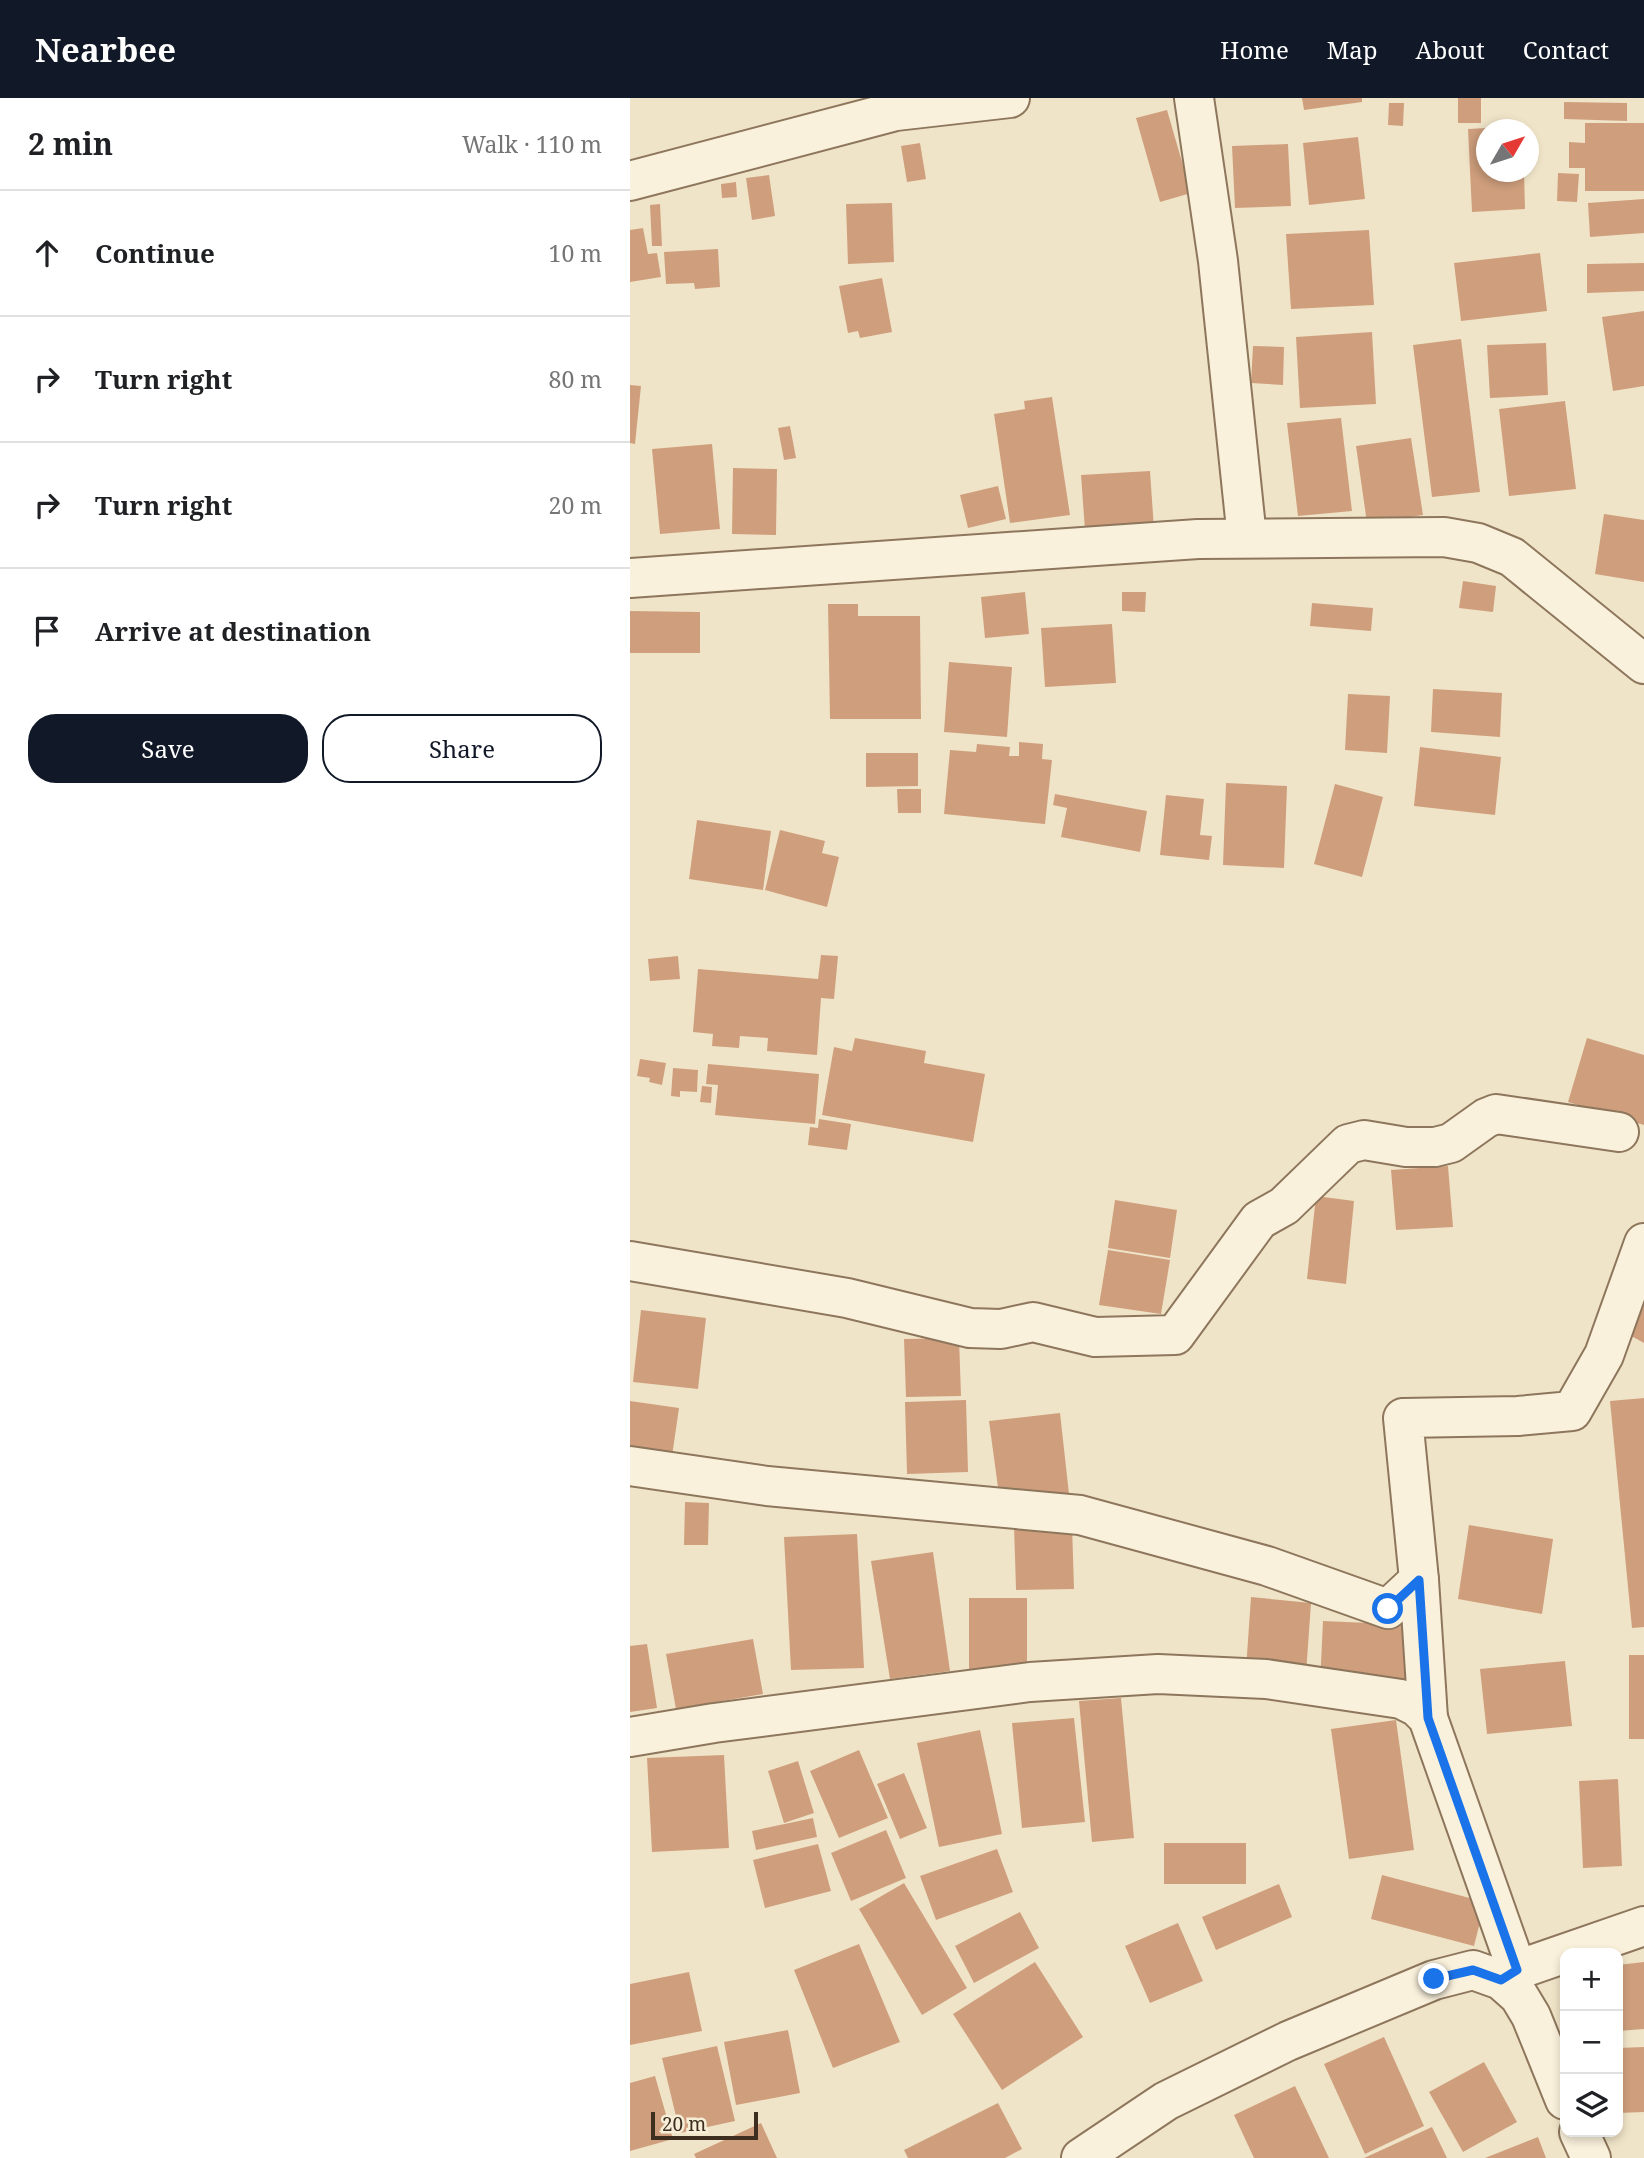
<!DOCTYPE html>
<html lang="en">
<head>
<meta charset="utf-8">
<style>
	:root { --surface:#fff; --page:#f2f2f2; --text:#202124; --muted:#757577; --line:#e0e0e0; --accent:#111827 }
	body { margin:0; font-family:"Noto Serif",serif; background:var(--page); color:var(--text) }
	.controls { position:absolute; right:21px; bottom:21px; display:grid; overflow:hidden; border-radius:14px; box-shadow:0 4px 10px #0003 }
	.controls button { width:63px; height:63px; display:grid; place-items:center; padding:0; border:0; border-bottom:2px solid var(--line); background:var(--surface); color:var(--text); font:35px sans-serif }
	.compass { position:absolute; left:846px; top:21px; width:63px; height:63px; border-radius:50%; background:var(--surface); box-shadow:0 4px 10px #0003; rotate:51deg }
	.scale { position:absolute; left:21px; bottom:18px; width:107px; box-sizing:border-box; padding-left:7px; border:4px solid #3d2e20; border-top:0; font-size:19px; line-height:24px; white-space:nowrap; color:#3d2e20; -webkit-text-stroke:5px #f7eed8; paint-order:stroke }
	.stop { position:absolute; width:21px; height:21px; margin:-16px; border:5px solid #1a73e8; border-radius:50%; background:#fff }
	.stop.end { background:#1a73e8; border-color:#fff; box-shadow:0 2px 7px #0008 }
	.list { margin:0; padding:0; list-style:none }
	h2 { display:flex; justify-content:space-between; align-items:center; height:91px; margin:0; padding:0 28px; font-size:30px }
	h2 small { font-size:23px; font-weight:400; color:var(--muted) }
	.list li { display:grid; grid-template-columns:46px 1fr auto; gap:21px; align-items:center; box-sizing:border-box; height:126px; padding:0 28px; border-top:2px solid var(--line) }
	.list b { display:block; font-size:26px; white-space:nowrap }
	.list em { font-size:23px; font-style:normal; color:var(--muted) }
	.actions { display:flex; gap:14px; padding:21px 28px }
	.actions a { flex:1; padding:16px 0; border:2px solid var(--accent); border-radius:28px; text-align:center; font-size:24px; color:var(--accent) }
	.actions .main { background:var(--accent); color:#fff }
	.icon { flex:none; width:38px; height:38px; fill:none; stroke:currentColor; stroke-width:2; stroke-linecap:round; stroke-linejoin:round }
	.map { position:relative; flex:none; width:1014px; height:2060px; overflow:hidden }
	header { display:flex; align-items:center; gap:42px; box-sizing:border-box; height:98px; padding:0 35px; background:var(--accent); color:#fff }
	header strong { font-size:33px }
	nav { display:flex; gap:38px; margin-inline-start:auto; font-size:24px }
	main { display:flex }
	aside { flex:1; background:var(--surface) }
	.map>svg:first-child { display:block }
</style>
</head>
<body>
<header>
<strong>Nearbee</strong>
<nav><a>Home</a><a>Map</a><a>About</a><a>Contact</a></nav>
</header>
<main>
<aside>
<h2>2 min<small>Walk · 110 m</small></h2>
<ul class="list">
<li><svg class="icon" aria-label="ahead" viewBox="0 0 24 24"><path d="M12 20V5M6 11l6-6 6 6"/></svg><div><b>Continue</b></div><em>10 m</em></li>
<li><svg class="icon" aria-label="right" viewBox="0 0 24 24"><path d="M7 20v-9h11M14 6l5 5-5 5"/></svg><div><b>Turn right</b></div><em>80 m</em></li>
<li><svg class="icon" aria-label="right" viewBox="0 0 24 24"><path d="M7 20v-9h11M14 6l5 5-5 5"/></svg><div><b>Turn right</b></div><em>20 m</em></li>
<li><svg class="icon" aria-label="arrive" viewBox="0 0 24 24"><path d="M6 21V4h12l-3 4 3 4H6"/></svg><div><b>Arrive at destination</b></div></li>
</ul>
<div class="actions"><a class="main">Save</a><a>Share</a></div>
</aside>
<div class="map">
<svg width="1014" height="2060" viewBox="0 0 1014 2060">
	<rect width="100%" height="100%" fill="#f0e4c8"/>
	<g fill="#cf9f7d">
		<path d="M672,0H732V4L674,12Z"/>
		<rect x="828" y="0" width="23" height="25"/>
		<path d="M934,4L997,5V23L934,21Z"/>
		<path d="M759,5H774L773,28L758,27Z"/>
		<path d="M537,12L561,95L530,104L506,20Z"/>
		<path d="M955,25H1014V93H955V70H939V44L955,45Z"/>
		<path d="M856,30V74H894L895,111L842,114L838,31Z"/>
		<path d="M728,39L735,101L679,107L673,45Z"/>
		<path d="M290,45L296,81L277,84L271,48Z"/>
		<path d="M658,46L661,108L605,110L602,48Z"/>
		<path d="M928,75L949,76L947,104L927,103Z"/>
		<path d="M139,77L145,118L122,122L116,80Z"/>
		<path d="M106,84L107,99L92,100L91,86Z"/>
		<path d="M1014,101V135L960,139L958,105Z"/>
		<path d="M262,105L264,164L218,166L216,106Z"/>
		<path d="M30,106L32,148H22L20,107Z"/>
		<path d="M13,130L18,156L27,155L31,179L0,184V132Z"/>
		<path d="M739,132L744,207L661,211L656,136Z"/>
		<path d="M88,151L90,189L65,191L64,185L36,186L34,154Z"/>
		<path d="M910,155L917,213L831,223L824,165Z"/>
		<path d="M1014,165V193L957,195V166Z"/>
		<path d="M252,180L262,234L230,240L228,233L218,235L209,188Z"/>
		<path d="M1014,213V288L983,293L972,219Z"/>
		<path d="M742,234L746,306L670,310L666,239Z"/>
		<path d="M831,241L850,394L802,399L783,247Z"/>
		<path d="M916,245L918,297L860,300L857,247Z"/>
		<path d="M623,248L654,249L653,287L621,285Z"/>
		<path d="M0,287L11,288L5,346L0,345Z"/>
		<path d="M422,299L440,417L380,425L364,316L395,311L394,303Z"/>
		<path d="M935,303L946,391L879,398L869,311Z"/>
		<path d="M711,320L722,413L668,418L657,325Z"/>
		<path d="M160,328L166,360L154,362L148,330Z"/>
		<path d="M781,340L793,417L737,425L726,348Z"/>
		<path d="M82,346L90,431L30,436L22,351Z"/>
		<path d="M103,370L147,371L146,437L102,436Z"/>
		<path d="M520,373L524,431L455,432L451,377Z"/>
		<path d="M368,388L376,421L338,430L330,397Z"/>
		<path d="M974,416L1014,422V484L965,476Z"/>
		<path d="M833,483L866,488L863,514L829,510Z"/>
		<path d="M395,494L399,536L355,540L351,499Z"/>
		<path d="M492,494H516L515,514L492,513Z"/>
		<path d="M682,505L743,510L741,533L680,528Z"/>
		<path d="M198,506H228V518H290L291,621H200Z"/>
		<path d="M0,513L70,514V555H0Z"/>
		<path d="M482,526L486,585L415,589L411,530Z"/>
		<path d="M319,564L382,569L377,639L314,634Z"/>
		<path d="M803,591L872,595L870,639L801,634Z"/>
		<path d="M718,596L760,598L757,655L715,652Z"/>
		<path d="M389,644L413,646L412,661L422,662L415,726L314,716L320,652L346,654L347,646L380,649L379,658H389Z"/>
		<path d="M790,649L871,659L865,717L784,708Z"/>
		<path d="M236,655H288V688L236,689Z"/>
		<path d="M596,685L657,688L654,770L593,767Z"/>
		<path d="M705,686L753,699L732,779L684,766Z"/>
		<path d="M267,691H291V715H268Z"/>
		<path d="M425,696L517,713L510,754L431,739L437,710L423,707Z"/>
		<path d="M536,697L574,701L570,737L582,738L579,762L530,757Z"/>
		<path d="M67,722L141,733L133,792L59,781Z"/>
		<path d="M150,732L195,743L192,755L209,759L197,809L135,792Z"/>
		<path d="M191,857L208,858L204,901L191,900L187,957L137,953L138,940L110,938L109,950L82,948L83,936L63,934L68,871L188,881Z"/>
		<path d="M48,858L50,881L20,883L18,861Z"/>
		<path d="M225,940L296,953L294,965L355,976L343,1044L192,1017L204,949L222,953Z"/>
		<path d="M957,940L1014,957V1027L938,1004Z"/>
		<path d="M10,961L36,965L32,987L19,984L20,980L7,978Z"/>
		<path d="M78,966L189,976L185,1026L85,1017L88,987L76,986Z"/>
		<path d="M43,970L68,972L67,994L50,993V999L41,998Z"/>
		<path d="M72,988L82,989L81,1005L70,1004Z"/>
		<path d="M189,1021L221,1026L217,1052L178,1047L180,1029L188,1030Z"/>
		<path d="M818,1068L823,1129L766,1132L761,1072Z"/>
		<path d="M686,1098L724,1103L716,1186L677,1181Z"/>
		<path d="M485,1102L547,1112L540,1160L478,1150Z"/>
		<path d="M478,1152L540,1162L531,1216L469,1207Z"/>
		<path d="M1014,1198V1245L994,1234Z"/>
		<path d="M11,1212L76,1220L68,1291L3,1284Z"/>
		<path d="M329,1240L331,1298L276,1299L274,1241Z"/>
		<path d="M1014,1300V1529L1002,1530L980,1303Z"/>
		<path d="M336,1302L338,1374L277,1376L275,1304Z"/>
		<path d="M0,1303L49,1310L40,1372L0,1366Z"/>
		<path d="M430,1315L439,1396L370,1404L359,1323Z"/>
		<path d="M55,1404L79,1405L78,1447H54Z"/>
		<path d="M442,1426L444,1491L386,1492L384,1428Z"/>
		<path d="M839,1427L923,1441L912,1516L828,1501Z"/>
		<path d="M227,1436L234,1570L161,1572L154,1439Z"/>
		<path d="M303,1454L320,1573L260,1581L241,1463Z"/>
		<path d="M621,1499L681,1505L676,1576L616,1571Z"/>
		<path d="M339,1500H397V1572L339,1571Z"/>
		<path d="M693,1523L786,1527L784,1590L690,1586Z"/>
		<path d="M123,1541L133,1596L46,1611L36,1556Z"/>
		<path d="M17,1546L27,1610L0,1614V1548Z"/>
		<rect x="999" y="1557" width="15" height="84"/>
		<path d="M935,1563L942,1628L857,1636L850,1571Z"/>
		<path d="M491,1600L504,1740L462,1744L449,1603Z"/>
		<path d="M444,1620L455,1724L392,1730L382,1625Z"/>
		<path d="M766,1622L784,1752L719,1761L701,1631Z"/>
		<path d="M350,1632L372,1736L309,1749L287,1645Z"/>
		<path d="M229,1652L258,1720L209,1740L180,1673Z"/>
		<path d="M94,1657L99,1750L22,1754L17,1660Z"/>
		<path d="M168,1663L184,1715L154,1725L138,1673Z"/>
		<path d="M274,1675L297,1730L270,1741L247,1686Z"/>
		<path d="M988,1681L992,1768L953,1770L949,1683Z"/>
		<path d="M183,1720L187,1739L126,1752L122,1733Z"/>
		<path d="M256,1732L276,1780L221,1803L201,1755Z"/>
		<rect x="534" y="1745" width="82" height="41"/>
		<path d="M188,1746L201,1793L135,1810L123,1762Z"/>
		<path d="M367,1751L383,1794L306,1822L290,1778Z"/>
		<path d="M752,1777L855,1804L844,1848L741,1821Z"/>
		<path d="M274,1785L337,1890L292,1917L229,1811Z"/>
		<path d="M649,1786L662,1819L586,1852L572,1819Z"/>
		<path d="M390,1814L409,1850L344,1885L325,1848Z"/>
		<path d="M548,1825L573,1883L520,1905L495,1848Z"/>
		<path d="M229,1846L270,1944L203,1970L164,1872Z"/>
		<path d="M405,1864L453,1939L372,1992L323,1916Z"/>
		<path d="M1014,1864V1931L988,1933V1867Z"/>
		<path d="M59,1874L72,1933L0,1947V1886Z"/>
		<path d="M158,1932L170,1995L106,2007L94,1944Z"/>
		<path d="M754,1939L794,2028L735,2056L694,1966Z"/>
		<path d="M87,1948L105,2023L50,2035L32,1960Z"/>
		<path d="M1014,1949V2014L988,2015V1950Z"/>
		<path d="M854,1964L887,2024L833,2054L799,1994Z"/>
		<path d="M25,1978L43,2041L0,2053V1985Z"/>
		<path d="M665,1988L699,2060H624L604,2017Z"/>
		<path d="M368,2005L392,2051L375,2060H278L274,2052Z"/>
		<path d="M131,2025L147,2060H66L64,2056Z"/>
		<path d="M802,2029L817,2060H734Z"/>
		<path d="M908,2039L916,2060H855Z"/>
	</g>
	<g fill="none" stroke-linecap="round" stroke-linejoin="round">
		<g stroke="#8d765c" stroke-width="42">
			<g id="minor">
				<path d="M564,0L588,163L617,440"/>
				<path d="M0,83L266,13L380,0"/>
				<path d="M0,480L568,441L814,439L848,445L882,459L1014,566"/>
				<path d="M0,1163L217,1200L340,1230L371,1231L403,1224L465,1239L545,1237L629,1122L654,1108L718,1046L734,1042L776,1049H805L821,1045L856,1020L866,1016L989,1034"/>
				<path d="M0,1368L137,1388L450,1417L637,1468L758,1511L789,1482L773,1320L888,1318L942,1313L974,1257L1014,1145"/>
				<path d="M789,1482L798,1620"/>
				<path d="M0,1639L84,1625L400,1584L528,1576L636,1581L771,1601L787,1609L798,1620L887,1872"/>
				<path d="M871,1882L887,1872L1014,1828"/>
				<path d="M949,2034L961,2060"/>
				<path d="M451,2060L536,2003L658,1943L804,1882L843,1872L871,1882L889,1898L901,1918L935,2002"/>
			</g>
		</g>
		<use href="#minor" stroke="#faf1dc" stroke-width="38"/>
	</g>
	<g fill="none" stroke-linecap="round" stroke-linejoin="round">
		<path stroke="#1a73e8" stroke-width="9" d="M758,1511L789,1482L798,1620L887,1872L871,1882L843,1872L804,1881"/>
	</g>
</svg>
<div class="controls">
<button>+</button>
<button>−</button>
<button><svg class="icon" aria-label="layers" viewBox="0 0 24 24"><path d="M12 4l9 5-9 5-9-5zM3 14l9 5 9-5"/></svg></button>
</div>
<svg class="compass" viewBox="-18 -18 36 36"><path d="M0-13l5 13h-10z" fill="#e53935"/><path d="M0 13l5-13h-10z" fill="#757577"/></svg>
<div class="scale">20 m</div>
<div class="stop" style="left:758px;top:1511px"></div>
<div class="stop end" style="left:804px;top:1881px"></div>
</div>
</main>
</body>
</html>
